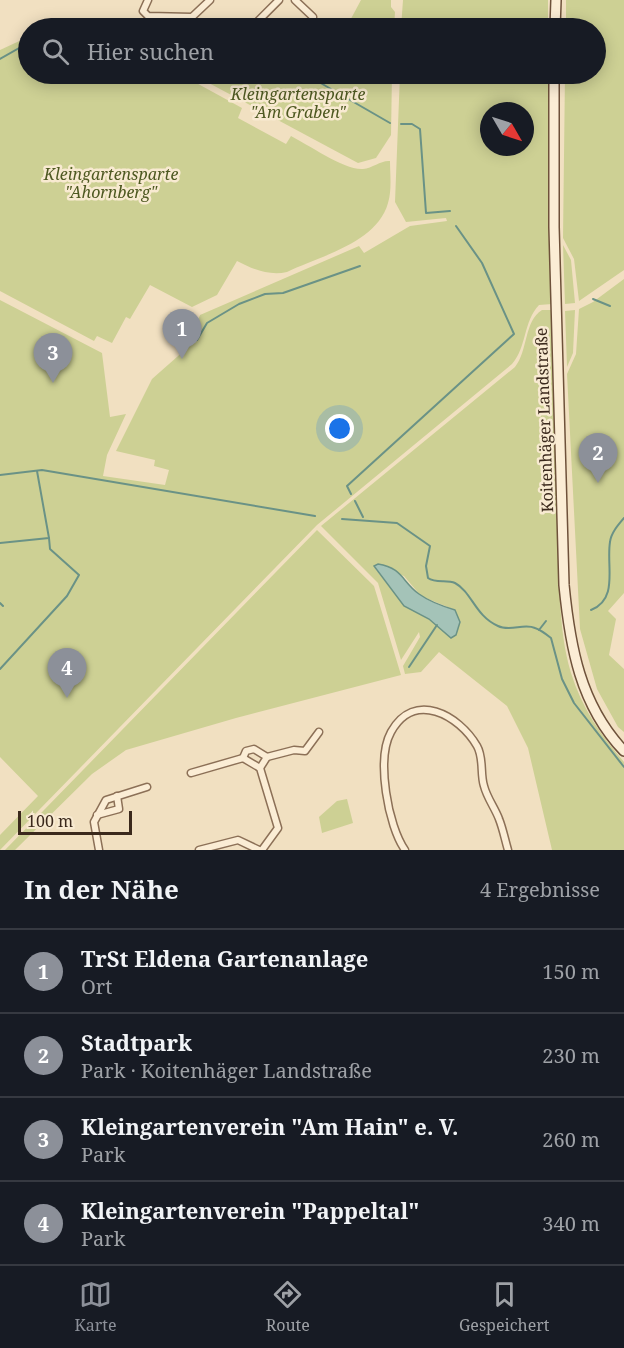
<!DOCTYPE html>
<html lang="de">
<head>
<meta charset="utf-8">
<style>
	:root { --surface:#171b24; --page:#20242c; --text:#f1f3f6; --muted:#9ea1a6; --line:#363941; --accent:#8c9099 }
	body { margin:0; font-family:"Noto Serif",serif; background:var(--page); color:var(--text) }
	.compass { position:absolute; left:480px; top:102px; width:54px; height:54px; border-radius:50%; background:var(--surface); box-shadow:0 3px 15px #0003; rotate:129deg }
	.scale { position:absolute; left:18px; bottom:15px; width:114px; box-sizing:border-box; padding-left:6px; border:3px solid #3b291c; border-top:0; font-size:16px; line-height:21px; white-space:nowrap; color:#3b291c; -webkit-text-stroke:4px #f8ead1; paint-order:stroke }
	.you { position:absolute; left:340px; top:429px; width:21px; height:21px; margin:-15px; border:4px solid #fff; border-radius:50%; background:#1a73e8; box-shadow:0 0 0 9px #1a73e833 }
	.badge { display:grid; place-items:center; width:39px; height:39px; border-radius:50%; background:var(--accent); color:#fff; font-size:20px; font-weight:700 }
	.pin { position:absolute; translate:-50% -50px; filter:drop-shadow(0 2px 3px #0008) }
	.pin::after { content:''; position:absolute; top:32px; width:21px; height:18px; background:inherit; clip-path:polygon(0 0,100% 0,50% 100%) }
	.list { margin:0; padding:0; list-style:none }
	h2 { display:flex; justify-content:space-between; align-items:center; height:78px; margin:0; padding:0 24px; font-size:26px }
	h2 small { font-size:20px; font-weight:400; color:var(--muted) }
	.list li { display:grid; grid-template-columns:39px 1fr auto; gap:18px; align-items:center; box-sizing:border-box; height:84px; padding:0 24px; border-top:2px solid var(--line) }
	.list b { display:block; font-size:22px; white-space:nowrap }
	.list p { margin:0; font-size:20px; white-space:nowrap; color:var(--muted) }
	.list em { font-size:20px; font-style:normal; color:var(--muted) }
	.icon { flex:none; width:33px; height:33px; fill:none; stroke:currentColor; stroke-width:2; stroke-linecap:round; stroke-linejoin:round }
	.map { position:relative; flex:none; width:624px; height:850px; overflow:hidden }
	.search { position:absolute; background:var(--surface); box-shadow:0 3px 15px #0003; left:18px; right:18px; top:18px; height:66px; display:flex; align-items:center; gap:15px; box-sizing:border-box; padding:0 21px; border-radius:33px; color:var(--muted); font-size:22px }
	.sheet { height:414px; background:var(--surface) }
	nav { display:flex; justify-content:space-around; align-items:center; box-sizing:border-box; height:84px; border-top:2px solid var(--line); background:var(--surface); font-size:16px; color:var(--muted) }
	nav a { display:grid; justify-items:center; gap:3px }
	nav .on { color:var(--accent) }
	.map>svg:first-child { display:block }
</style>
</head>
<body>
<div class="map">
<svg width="624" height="850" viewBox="0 0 624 850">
	<rect width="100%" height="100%" fill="#f1e0c1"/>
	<g fill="#cdd094" fill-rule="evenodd">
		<path d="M361,0H391V7L395,12L394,28H346Z"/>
		<path d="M403,0H548V28H401Z"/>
		<path d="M566,0H624V270L579,301L574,259L563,238L565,74H596V28H566Z"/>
		<path d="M28,37V74H180L242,108L238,118L286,144L291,136C307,144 346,171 363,169C373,168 381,160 390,161C390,174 392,190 388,203C377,243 320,256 287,272C269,276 252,269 237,261L217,295L192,307L150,285L130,319L126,317L112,343L97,336L94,341L0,291V50Z"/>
		<path d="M192,74H392L391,135L376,158L358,163Z"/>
		<path d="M400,74H549L552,304L539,305C523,322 527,347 512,364L317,525L0,850V835L38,796L0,757V300L102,353L110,417L126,414L107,455L103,476L165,485L169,470L154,466L155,460L116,451L152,379L186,349L200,315L359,246L364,253L410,226L447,221L446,218L406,222L395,202ZM489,111H525V147H489Z"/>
		<path d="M563,245L571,260L575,303L565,304Z"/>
		<path d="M624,279V593L608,611L616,619L609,655L624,669V732L618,727L597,689L580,629L567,374L576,354L579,309L593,302Z"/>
		<path d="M542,310H552C554,381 556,453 558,524C560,572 557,626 571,673C582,708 600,734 624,762V850H552L528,748L507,706L439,652L421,672L405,674L403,666L420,637L419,632L401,660L378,583L321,526L515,367C528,351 524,321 542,310ZM374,567L404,576L421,596L455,610L451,638L429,619L404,606Z"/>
		<path d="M575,310L573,353L567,367L565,311Z"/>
		<path d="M317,530L374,586L401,675L236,718L126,750L92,774L15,850H5Z"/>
		<path d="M347,799L353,823L322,833L319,817L337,801Z"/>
	</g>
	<path fill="#a4c3b8" stroke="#6a9286" stroke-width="1.5" d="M378,564C403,568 402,582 419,594C430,602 442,606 455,610L460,622L456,635L451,638L429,619L404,606L374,566Z"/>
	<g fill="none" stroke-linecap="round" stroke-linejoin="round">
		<g stroke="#6a9286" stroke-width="2">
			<path d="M0,59L28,43"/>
			<path d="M305,74L390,123"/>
			<path d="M401,124H412L420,129L426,213L450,211"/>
			<path d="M593,299L610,306"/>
			<path d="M197,340L207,323L239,304L265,294L283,293L360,266"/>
			<path d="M0,475L42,470L315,516"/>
			<path d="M351,494L347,486L514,334L482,263L456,226"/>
			<path d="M355,501L363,517"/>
			<path d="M342,519L397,523L430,546L426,566L428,578C436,584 447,579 455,583C472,592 475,616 498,626C510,632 524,623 535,628C541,630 546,634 551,638L562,679L574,703L624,767"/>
			<path d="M0,543L49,538L37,471"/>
			<path d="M0,603L3,606"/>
			<path d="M591,610C619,599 606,566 610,542C611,533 618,525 624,518"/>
			<path d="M539,630L546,621"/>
			<path d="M409,667L437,625"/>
			<path d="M0,669L67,596L79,575L50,549L49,538"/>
		</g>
		<g stroke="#8c7057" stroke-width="9">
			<g id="minor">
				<path d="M148,0L143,11L148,16L192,17L210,0"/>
				<path d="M295,0L313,17"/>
				<path d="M251,28L279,0"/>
				<path d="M267,757L294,750L305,751L319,732"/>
				<path d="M243,758L246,751L254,749L267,757L260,768"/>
				<path d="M191,773L243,758L260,768L278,828L262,850"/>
				<path d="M97,815L119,809L117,796"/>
				<path d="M99,850L94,822L106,800L147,787"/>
				<path d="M199,850L238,840L259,850"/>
				<path d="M405,850C388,826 376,759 391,732C414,690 459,715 477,746C484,758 480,774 484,786C487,798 495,808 499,819C503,829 505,840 508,850"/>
			</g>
		</g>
		<g stroke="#6e513a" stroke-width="12">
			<g id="secondary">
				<path d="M555,28L556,0"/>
				<path d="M554,74V227L564,585C570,646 580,705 624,751"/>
			</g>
		</g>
		<use href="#minor" stroke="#fbedd5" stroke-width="6"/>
		<use href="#secondary" stroke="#fbedd5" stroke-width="9"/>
	</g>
	<g text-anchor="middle" stroke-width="5" stroke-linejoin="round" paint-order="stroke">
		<g font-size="16" font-style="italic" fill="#4e5921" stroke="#f8ead1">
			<text x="298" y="100">Kleingartensparte<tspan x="298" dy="18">"Am Graben"</tspan></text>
			<text x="111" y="180">Kleingartensparte<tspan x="111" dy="18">"Ahornberg"</tspan></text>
		</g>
		<g font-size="16" fill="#3b291c" stroke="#f8ead1">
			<text transform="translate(544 420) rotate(-92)" y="6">Koitenhäger Landstraße</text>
		</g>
	</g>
</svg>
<svg class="compass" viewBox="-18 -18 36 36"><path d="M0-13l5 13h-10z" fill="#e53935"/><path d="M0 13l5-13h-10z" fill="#9ea1a6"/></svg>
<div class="scale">100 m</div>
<div class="you"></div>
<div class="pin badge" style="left:182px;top:359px">1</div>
<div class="pin badge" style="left:598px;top:483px">2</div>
<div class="pin badge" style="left:53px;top:383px">3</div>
<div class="pin badge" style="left:67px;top:698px">4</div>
<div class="search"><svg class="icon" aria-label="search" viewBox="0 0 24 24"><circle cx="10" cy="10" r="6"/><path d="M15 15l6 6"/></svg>Hier suchen</div>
</div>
<section class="sheet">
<h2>In der Nähe<small>4 Ergebnisse</small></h2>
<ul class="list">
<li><span class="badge">1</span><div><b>TrSt Eldena Gartenanlage</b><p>Ort</p></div><em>150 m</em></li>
<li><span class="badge">2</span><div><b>Stadtpark</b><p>Park · Koitenhäger Landstraße</p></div><em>230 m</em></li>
<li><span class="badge">3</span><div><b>Kleingartenverein &quot;Am Hain&quot; e. V.</b><p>Park</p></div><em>260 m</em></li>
<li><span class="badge">4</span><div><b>Kleingartenverein &quot;Pappeltal&quot;</b><p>Park</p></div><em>340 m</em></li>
</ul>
</section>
<nav>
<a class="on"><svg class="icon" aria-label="map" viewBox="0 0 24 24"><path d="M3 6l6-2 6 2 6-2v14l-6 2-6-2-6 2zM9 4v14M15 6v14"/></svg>Karte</a>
<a><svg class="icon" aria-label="directions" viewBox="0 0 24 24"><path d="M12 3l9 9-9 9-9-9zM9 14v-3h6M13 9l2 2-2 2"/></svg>Route</a>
<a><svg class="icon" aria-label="saved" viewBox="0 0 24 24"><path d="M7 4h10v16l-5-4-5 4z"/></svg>Gespeichert</a>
</nav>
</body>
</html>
